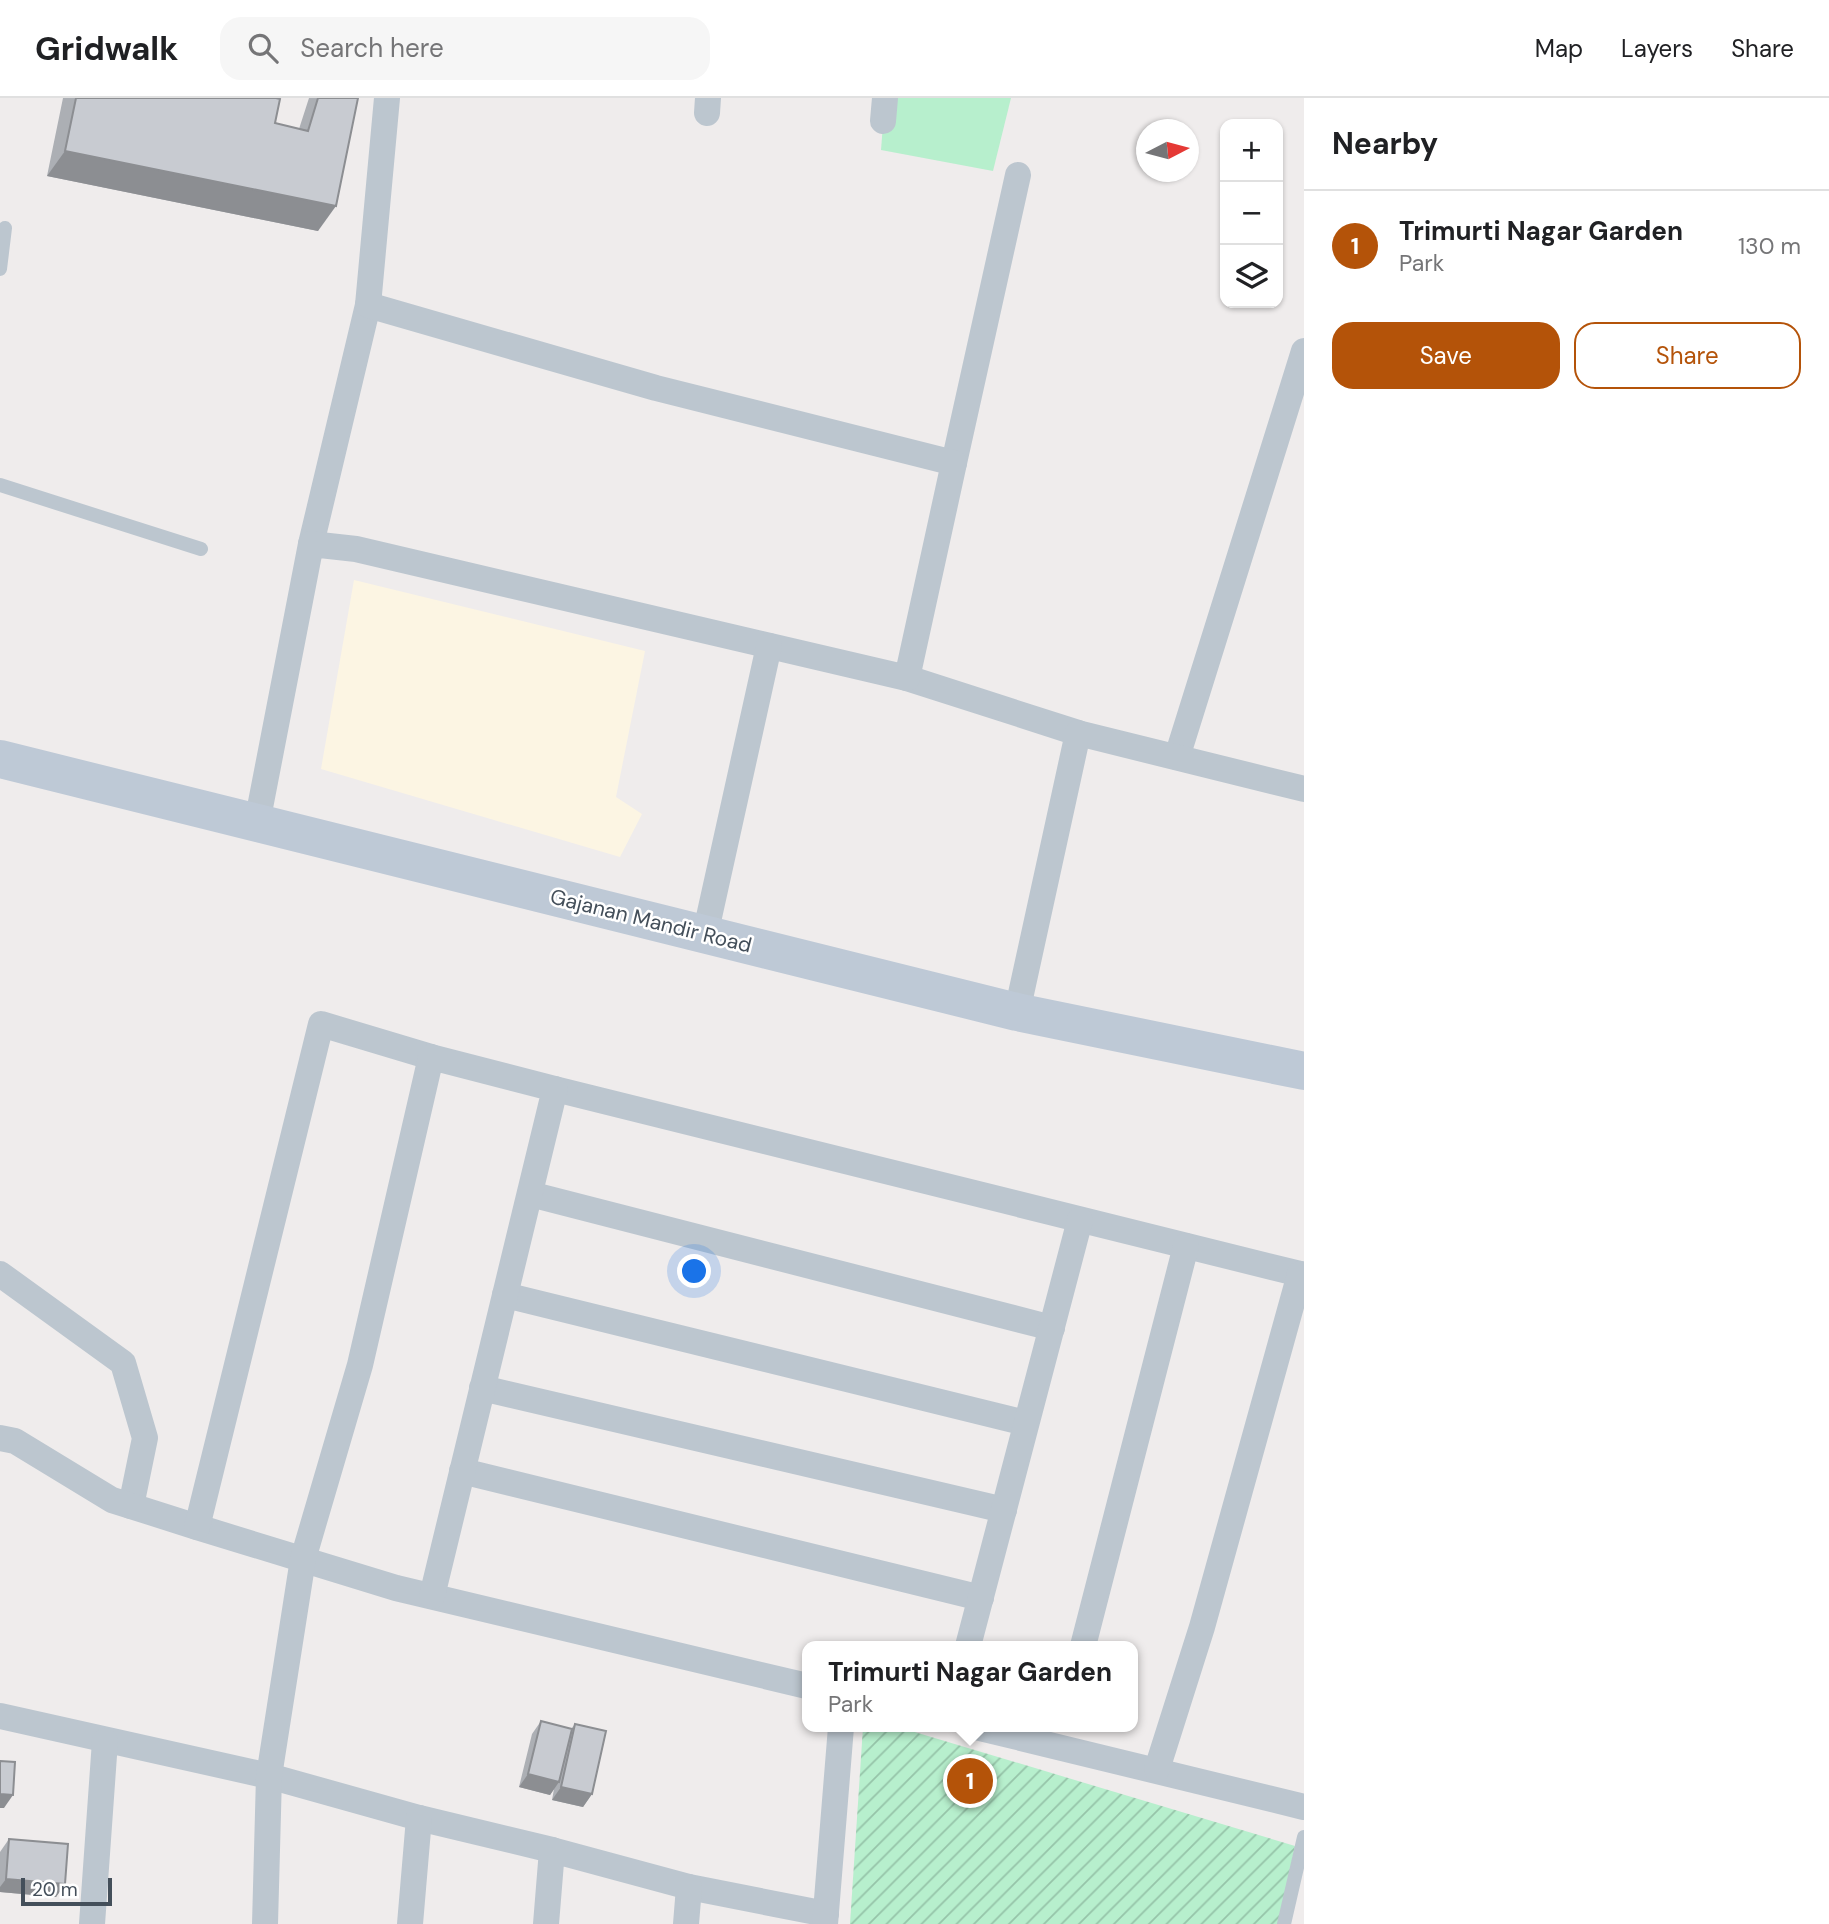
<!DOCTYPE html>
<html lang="en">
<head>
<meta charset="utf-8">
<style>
	:root { --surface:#fff; --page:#f6f6f6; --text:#202124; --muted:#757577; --line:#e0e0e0; --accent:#b45309 }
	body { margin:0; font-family:"DM Sans",sans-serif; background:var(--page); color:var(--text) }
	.controls { position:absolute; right:21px; top:21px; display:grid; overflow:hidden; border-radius:14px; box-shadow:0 2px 5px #0004 }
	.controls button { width:63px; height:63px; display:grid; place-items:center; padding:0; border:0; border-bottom:2px solid var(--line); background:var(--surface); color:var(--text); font:35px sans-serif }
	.compass { position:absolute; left:1136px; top:21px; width:63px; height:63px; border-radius:50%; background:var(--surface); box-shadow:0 2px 5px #0004; rotate:84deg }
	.scale { position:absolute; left:21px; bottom:18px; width:91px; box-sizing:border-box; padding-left:7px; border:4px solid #444f5a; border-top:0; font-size:19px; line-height:24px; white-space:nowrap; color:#444f5a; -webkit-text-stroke:5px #fff; paint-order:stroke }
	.you { position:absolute; left:695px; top:1174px; width:24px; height:24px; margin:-18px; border:5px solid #fff; border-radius:50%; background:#1a73e8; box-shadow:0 0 0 10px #1a73e833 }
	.badge { display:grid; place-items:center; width:46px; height:46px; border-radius:50%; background:var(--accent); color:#fff; font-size:23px; font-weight:700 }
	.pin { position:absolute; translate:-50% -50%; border:4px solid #fff; box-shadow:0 2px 7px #0006 }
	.popup { position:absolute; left:802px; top:1543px; width:336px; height:91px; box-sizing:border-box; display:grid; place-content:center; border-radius:14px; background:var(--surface); filter:drop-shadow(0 2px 5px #0005); font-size:23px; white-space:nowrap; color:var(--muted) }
	.popup b { font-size:26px; color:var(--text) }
	.popup::after { content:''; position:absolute; left:50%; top:100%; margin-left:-14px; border:14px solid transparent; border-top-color:var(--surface) }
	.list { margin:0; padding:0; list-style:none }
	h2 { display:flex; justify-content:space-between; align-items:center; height:91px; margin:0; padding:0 28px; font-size:30px }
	h2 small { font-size:23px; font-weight:400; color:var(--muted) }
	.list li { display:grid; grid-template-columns:46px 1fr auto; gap:21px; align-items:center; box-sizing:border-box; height:112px; padding:0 28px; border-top:2px solid var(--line) }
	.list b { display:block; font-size:26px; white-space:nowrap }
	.list p { margin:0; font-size:23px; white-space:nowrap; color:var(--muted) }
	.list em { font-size:23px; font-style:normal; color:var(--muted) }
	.actions { display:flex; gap:14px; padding:21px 28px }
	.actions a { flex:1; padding:16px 0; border:2px solid var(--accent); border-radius:21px; text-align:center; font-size:24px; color:var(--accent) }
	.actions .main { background:var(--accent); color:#fff }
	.icon { flex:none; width:38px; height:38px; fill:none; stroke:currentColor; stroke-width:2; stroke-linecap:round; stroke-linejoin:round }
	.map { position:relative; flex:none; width:1304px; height:1826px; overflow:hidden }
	header { display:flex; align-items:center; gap:42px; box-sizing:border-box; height:98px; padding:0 35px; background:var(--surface); border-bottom:2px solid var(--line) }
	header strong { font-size:33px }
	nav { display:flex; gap:38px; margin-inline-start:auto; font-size:24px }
	.search { width:490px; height:63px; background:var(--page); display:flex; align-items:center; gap:18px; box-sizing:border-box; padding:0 24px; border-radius:21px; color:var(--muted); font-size:26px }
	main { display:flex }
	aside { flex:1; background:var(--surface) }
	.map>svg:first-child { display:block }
</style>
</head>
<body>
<header>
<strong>Gridwalk</strong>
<div class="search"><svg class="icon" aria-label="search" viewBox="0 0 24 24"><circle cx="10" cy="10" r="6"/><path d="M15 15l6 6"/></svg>Search here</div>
<nav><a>Map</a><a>Layers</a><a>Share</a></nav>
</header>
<main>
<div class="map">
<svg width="1304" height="1826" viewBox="0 0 1304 1826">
	<defs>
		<pattern id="garden-furrows" width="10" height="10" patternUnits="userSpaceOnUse" patternTransform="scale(1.75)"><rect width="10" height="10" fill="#b7efcd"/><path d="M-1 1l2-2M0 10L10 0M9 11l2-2" fill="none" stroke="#96c4a9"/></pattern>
	</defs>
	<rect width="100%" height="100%" fill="#efecec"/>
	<path fill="#fcf5e3" d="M354,482L645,553L616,699L642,716L620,759L321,671Z"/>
	<path fill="#b7efcd" d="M885,0H1011L993,73L881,52Z"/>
	<path fill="url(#garden-furrows)" d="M863,1629H898L1295,1748L1279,1826H850Z"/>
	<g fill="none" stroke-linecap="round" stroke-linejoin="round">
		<g stroke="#bcc6cf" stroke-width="14">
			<path d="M0,171L5,130"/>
			<path d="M0,387L201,451"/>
			<path d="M1284,1826L1304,1739"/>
		</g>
		<g stroke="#bcc6cf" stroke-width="26">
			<path d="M707,15L708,0"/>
			<path d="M883,23L885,0"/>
			<path d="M954,365L1018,77"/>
			<path d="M311,446L368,207"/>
			<path d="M907,580L1078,635"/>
			<path d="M1177,659L1304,253"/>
			<path d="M257,725L311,446L356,451L907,580L954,365L656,290L368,207L387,0"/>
			<path d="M705,837L769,548"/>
			<path d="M1017,914L1078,635L1304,691"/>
			<path d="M555,991L1304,1177"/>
			<path d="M530,1096L1052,1230"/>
			<path d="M0,1176L123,1265L145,1340L131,1408"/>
			<path d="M505,1197L1026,1325"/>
			<path d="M482,1290L1004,1412"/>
			<path d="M0,1340L15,1343L112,1402L197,1429L396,1490L807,1588"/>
			<path d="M462,1373L981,1500"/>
			<path d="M197,1429L321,926L431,959"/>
			<path d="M968,1548L1080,1122"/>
			<path d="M1083,1548L1186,1148"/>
			<path d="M0,1618L269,1678L419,1720L552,1752"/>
			<path d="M976,1629L1304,1709"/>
			<path d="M1157,1671L1202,1529L1300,1176"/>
			<path d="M689,1789L826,1816"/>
			<path d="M92,1826L105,1643"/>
			<path d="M265,1826L269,1678L303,1461L360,1267L431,959L555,991L432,1498"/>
			<path d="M410,1826L419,1720"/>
			<path d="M546,1826L552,1752L689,1789L686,1826"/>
			<path d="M825,1826L841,1629"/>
		</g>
		<path stroke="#bec9d6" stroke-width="38" d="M0,661L1017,914L1304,973"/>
	</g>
	<g fill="#acafb4">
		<path d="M63,0H276L275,25L299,31L309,0H358L318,133L47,78Z"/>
		<path d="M541,1623L571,1631L575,1626L592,1696L583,1709L552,1702L554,1691L550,1697L519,1689L532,1636Z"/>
		<path d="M9,1741L65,1786L56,1799L0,1794V1754Z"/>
	</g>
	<g fill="#8c8e92">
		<path d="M65,53L336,108L318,133L47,78Z"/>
		<path d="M528,1676L559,1684L550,1697L519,1689Z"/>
		<path d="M561,1689L592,1696L583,1709L552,1702Z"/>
		<path d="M0,1696L13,1697L4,1710H0Z"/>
		<path d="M6,1781L65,1786L56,1799L0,1794V1789Z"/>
	</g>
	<g fill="#c8cbd1" stroke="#8c8e92" stroke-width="2">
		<path d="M76,0H276L280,1L275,25L308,33L318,0H358L336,108L65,53Z"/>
		<path d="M541,1623L572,1631L559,1684L528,1676Z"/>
		<path d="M575,1626L606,1633L592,1696L561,1689Z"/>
		<path d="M0,1663L15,1664L13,1697L0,1696Z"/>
		<path d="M9,1741L68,1746L65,1786L6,1781Z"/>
	</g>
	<g text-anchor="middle" stroke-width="5" stroke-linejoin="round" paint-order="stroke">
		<g font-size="21" fill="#444f5a" stroke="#fff">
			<text transform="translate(651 823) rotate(14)" y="7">Gajanan Mandir Road</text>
		</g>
	</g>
</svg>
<div class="controls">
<button>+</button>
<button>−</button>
<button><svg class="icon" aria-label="layers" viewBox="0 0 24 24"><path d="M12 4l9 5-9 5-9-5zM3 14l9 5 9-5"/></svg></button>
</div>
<svg class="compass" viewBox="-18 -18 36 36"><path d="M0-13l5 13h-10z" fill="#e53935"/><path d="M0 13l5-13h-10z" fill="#757577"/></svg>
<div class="scale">20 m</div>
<div class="you"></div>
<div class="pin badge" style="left:970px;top:1683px">1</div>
<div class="popup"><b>Trimurti Nagar Garden</b>Park</div>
</div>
<aside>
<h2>Nearby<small></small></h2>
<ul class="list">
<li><span class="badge">1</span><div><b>Trimurti Nagar Garden</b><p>Park</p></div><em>130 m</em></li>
</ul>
<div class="actions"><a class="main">Save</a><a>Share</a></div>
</aside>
</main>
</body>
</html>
